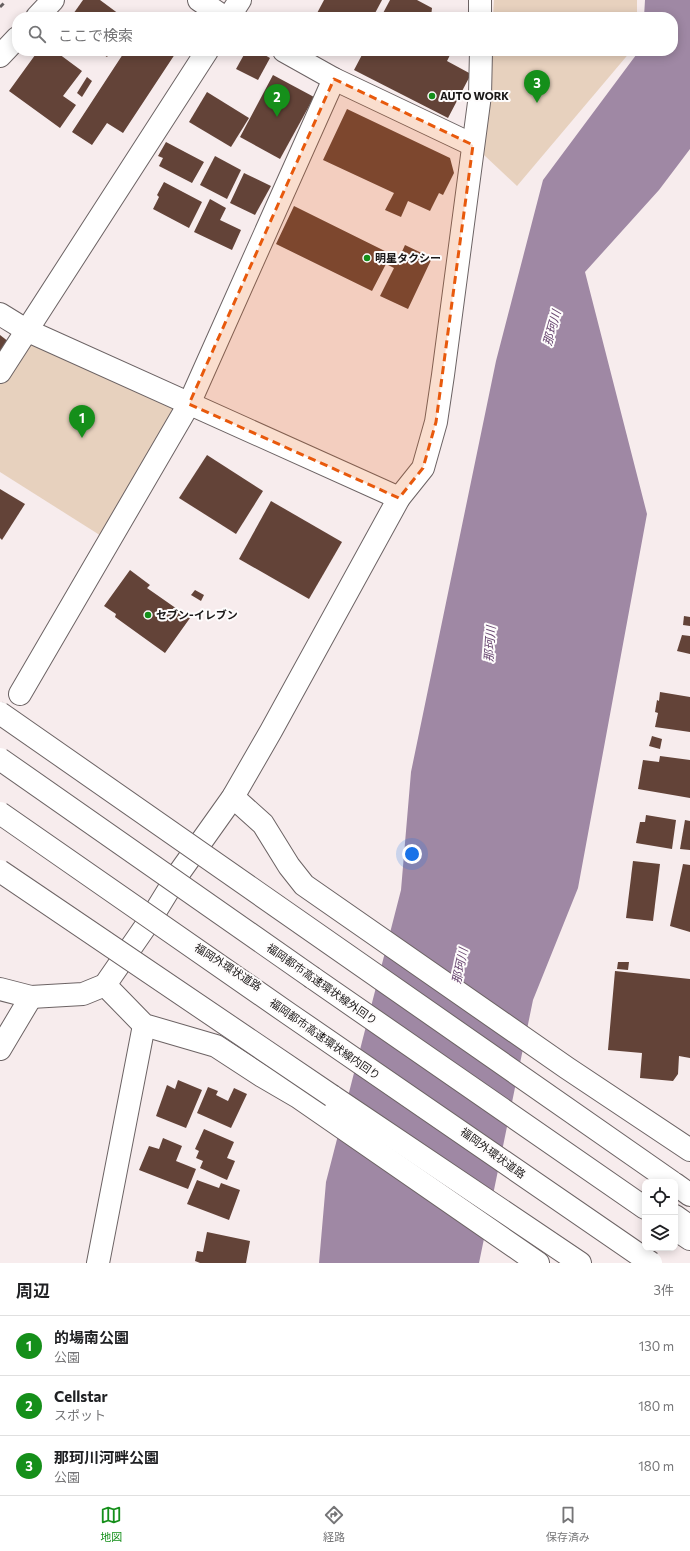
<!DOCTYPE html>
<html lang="ja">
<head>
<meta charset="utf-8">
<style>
	:root { --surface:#fff; --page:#f2f2f2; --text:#202124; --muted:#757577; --line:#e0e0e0; --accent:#158f1a }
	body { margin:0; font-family:Commissioner,"Noto Sans JP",sans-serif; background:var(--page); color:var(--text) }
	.controls { position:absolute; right:12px; bottom:12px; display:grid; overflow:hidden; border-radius:8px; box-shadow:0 2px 10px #0003 }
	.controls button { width:36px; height:36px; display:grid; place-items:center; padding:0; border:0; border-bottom:1px solid var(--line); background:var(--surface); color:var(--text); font:20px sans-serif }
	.you { position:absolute; left:412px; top:854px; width:14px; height:14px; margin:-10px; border:3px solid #fff; border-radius:50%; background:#1a73e8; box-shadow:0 0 0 6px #1a73e833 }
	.badge { display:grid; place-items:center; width:26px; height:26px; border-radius:50%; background:var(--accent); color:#fff; font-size:13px; font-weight:700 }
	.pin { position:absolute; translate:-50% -33px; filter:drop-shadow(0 1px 2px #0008) }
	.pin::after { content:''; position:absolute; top:21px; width:14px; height:12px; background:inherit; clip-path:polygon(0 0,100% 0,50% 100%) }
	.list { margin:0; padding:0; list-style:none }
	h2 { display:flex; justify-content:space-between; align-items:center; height:52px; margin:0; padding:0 16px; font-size:17px }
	h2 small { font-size:13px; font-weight:400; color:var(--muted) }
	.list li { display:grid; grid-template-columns:26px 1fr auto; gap:12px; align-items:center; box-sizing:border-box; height:60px; padding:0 16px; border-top:1px solid var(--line) }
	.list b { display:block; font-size:15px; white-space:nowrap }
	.list p { margin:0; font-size:13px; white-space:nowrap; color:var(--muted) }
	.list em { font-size:13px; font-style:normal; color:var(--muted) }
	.icon { flex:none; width:22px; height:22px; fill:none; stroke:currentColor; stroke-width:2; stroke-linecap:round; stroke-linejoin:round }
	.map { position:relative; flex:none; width:690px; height:1263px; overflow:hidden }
	.search { position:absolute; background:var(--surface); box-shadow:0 2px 10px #0003; left:12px; right:12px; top:12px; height:44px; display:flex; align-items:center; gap:10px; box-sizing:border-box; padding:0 14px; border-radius:16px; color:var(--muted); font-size:15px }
	.sheet { height:232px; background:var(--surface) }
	nav { display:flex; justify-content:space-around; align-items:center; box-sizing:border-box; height:56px; border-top:1px solid var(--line); background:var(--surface); font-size:11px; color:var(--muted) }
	nav a { display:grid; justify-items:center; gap:2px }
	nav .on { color:var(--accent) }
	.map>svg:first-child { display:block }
</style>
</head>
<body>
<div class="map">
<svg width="690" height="1263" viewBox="0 0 690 1263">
	<rect width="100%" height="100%" fill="#f7eced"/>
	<g fill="#e7d1be">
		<path d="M494,0H637V17H493Z"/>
		<path d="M490,51H631L517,186L484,155Z"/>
		<path d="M27,335L184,405L106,539L0,472V379Z"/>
	</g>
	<path fill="#9f88a4" d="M645,0H690V149L659,190L585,272L647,514L578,888L533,1000L479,1263H319L326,1182L401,890L411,772L496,361L543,180L639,51H673V17H644Z"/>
	<g fill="#634338">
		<path d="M83,0H100L123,17H71Z"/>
		<path d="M324,0H382L373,17H315Z"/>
		<path d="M390,0H417L432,8L431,17H381Z"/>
		<path d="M38,51H55L82,71L63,96L76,105L60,128L9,91Z"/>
		<path d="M98,51H111L107,57Z"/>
		<path d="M125,51H177L123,133L107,123L92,145L72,132Z"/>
		<path d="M246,51H258L270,58L258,80L236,69Z"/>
		<path d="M364,51H452L447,61L471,74L448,118L354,70Z"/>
		<path d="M273,75L314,97L280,159L240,137Z"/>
		<path d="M87,77L92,81L82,97L77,93Z"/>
		<path d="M207,92L249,118L231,147L189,122Z"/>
		<path d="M347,109L450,158L454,173L443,195L439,193L430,211L408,201L401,217L385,210L394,193L323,160Z"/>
		<path d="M166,142L204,162L192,183L159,166L163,158L158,156Z"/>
		<path d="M215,156L241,170L227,199L200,185Z"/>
		<path d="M244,173L271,186L255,215L230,203Z"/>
		<path d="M164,182L202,202L189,228L153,209L159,197L157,195Z"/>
		<path d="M210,199L226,208L220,220L241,230L232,250L194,232Z"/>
		<path d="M294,206L399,258L405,245L432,258L408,309L380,296L394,268L386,264L372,291L276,244Z"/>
		<path d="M0,335L9,342L0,355Z"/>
		<path d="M207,455L263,491L236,534L179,498Z"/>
		<path d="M0,489L25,504L2,540L0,538Z"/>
		<path d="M271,501L342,542L309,599L239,559Z"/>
		<path d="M130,570L150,585L147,588L190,618L165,653L115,617L116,614L104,606Z"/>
		<path d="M195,590L204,595L201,601L191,595Z"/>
		<path d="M684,616L690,617V626L683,625Z"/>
		<path d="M682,635L690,636V654L677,651Z"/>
		<path d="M660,692L690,697V732L655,727L658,713L655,712L657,700L659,701Z"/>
		<path d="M652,736L662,739L660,749L649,746Z"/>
		<path d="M660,756L690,760V798L638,789L643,760L659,762Z"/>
		<path d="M646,815L676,820L672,849L636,843L640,822H645Z"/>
		<path d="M685,820L690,821V850L680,849Z"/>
		<path d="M633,861L660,864L653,921L626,918Z"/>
		<path d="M683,864L690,865V932L670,926Z"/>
		<path d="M618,962H629L628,970L617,969Z"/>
		<path d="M615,971L690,979V1058L679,1056L678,1074L673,1081L640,1078L642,1053L608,1050Z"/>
		<path d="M178,1080L202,1090L186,1128L156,1116L167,1085L175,1089Z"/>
		<path d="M208,1087L218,1091L216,1095L228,1101L234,1088L247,1094L231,1128L197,1113Z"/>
		<path d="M204,1129L234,1142L227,1158L235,1161L227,1180L200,1168L203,1161L196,1158L199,1151L195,1149Z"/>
		<path d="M163,1138L182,1146L176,1161L196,1169L188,1189L139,1170L149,1146L159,1149Z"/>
		<path d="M197,1180L219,1188L221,1183L240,1190L229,1220L187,1204Z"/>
		<path d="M207,1232L250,1241L246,1263H200L195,1261L197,1251L203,1252Z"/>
	</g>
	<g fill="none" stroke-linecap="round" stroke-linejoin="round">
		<path stroke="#d6cccd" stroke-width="22" stroke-dasharray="22 11" stroke-linecap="butt" d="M0,726L20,694"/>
		<g stroke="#6c6364" stroke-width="24">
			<g id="minor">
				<path d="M199,0L224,17"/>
				<path d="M480,0V17"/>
				<path d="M229,17L240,0"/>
				<path d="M284,51L334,79L473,145"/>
				<path d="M0,314L26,330L399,498"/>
				<path d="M0,372L207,51"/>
				<path d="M20,694L189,404L334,79"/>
				<path d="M233,797L263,824L289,866L304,885L567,1068L690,1150"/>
				<path d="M179,873L233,797L271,731L399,498L423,468L436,422L443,375L480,95L481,51"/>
				<path d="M105,985L144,1025L216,1046L262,1076L298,1097L538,1263"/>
				<path d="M0,1049L31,997"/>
				<path d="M98,1263L144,1025"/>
			</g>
		</g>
		<g stroke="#6c6364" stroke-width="24">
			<g id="tertiary">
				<path d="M37,17L53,0"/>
				<path d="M0,56L17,38"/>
				<path d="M0,989L31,997L83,994L105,985L152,917L179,873"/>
			</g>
		</g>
		<g stroke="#6c6364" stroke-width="24">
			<path id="trunk" d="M675,1216L690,1227"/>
		</g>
		<g stroke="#6c6364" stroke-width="24">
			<g id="motorway">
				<path d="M313,978L645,1208"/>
				<path d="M332,1096L580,1263"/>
				<path d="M675,1184L690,1195"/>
				<path d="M675,1229L690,1239"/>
			</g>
		</g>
		<use href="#minor" stroke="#fff" stroke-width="22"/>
		<use href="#tertiary" stroke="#fff" stroke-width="22"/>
		<use href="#trunk" stroke="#fff" stroke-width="22"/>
		<use href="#motorway" stroke="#fff" stroke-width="22"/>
		<path stroke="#645e5f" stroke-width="3" stroke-dasharray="5 5" stroke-linecap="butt" d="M0,7L7,0"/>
		<g stroke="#6c6364" stroke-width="24" stroke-linecap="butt">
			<g id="motorway-bridge">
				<path d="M0,713L672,1182"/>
				<path d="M0,759L313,978"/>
				<path d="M0,813L289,1014L651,1263"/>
				<path d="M0,871L332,1096"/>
			</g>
		</g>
		<use href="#motorway-bridge" stroke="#fff" stroke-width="22"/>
	</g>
	<path fill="#e8590c" fill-opacity="0.2" stroke="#e8590c" stroke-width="3" stroke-dasharray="8 5" stroke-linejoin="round" d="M334,79L473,145L436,422L423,468L399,498L189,404Z"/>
	<g fill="#158f1a" stroke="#fefcfc" stroke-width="1.5">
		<circle cx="432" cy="96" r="4"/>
		<circle cx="367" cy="258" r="4"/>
		<circle cx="148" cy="615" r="4"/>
	</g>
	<g text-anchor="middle" stroke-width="4" stroke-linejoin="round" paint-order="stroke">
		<g font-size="11" font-weight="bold" fill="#1a1717" stroke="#fefcfc" text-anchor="start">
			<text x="440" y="100">AUTO WORK</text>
			<text x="375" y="262">明星タクシー</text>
			<text x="156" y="619">セブン-イレブン</text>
		</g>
		<g font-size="11" fill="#1a1717" stroke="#fefcfc">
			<text transform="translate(228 967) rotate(33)" y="4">福岡外環状道路</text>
			<text transform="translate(322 984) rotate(35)" y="4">福岡都市高速環状線外回り</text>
			<text transform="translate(325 1039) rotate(35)" y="4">福岡都市高速環状線内回り</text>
			<text transform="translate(493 1153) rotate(36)" y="4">福岡外環状道路</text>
		</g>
		<g font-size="12" font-style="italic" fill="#694771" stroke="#fefcfc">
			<text transform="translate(552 328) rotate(-74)" y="4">那珂川</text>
			<text transform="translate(490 644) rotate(-86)" y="4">那珂川</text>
			<text transform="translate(460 966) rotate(-78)" y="4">那珂川</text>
		</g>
	</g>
</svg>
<div class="controls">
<button><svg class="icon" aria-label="locate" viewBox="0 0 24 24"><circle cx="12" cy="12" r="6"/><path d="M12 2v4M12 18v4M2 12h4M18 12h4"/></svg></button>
<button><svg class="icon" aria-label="layers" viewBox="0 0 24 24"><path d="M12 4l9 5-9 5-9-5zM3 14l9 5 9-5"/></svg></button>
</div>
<div class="you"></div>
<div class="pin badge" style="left:82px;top:438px">1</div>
<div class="pin badge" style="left:277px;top:117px">2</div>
<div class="pin badge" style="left:537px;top:103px">3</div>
<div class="search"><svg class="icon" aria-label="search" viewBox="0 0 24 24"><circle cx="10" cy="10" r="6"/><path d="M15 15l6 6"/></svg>ここで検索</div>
</div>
<section class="sheet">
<h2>周辺<small>3件</small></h2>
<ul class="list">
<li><span class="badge">1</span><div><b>的場南公園</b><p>公園</p></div><em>130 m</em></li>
<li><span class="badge">2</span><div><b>Cellstar</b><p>スポット</p></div><em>180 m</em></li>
<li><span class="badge">3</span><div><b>那珂川河畔公園</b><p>公園</p></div><em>180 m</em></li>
</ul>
</section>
<nav>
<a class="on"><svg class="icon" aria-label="map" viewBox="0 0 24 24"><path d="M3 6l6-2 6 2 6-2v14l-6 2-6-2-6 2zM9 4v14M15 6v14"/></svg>地図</a>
<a><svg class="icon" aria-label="directions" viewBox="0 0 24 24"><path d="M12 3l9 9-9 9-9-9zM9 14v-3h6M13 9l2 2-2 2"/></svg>経路</a>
<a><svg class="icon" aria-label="saved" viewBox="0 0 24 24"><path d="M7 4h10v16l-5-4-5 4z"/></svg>保存済み</a>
</nav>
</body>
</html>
